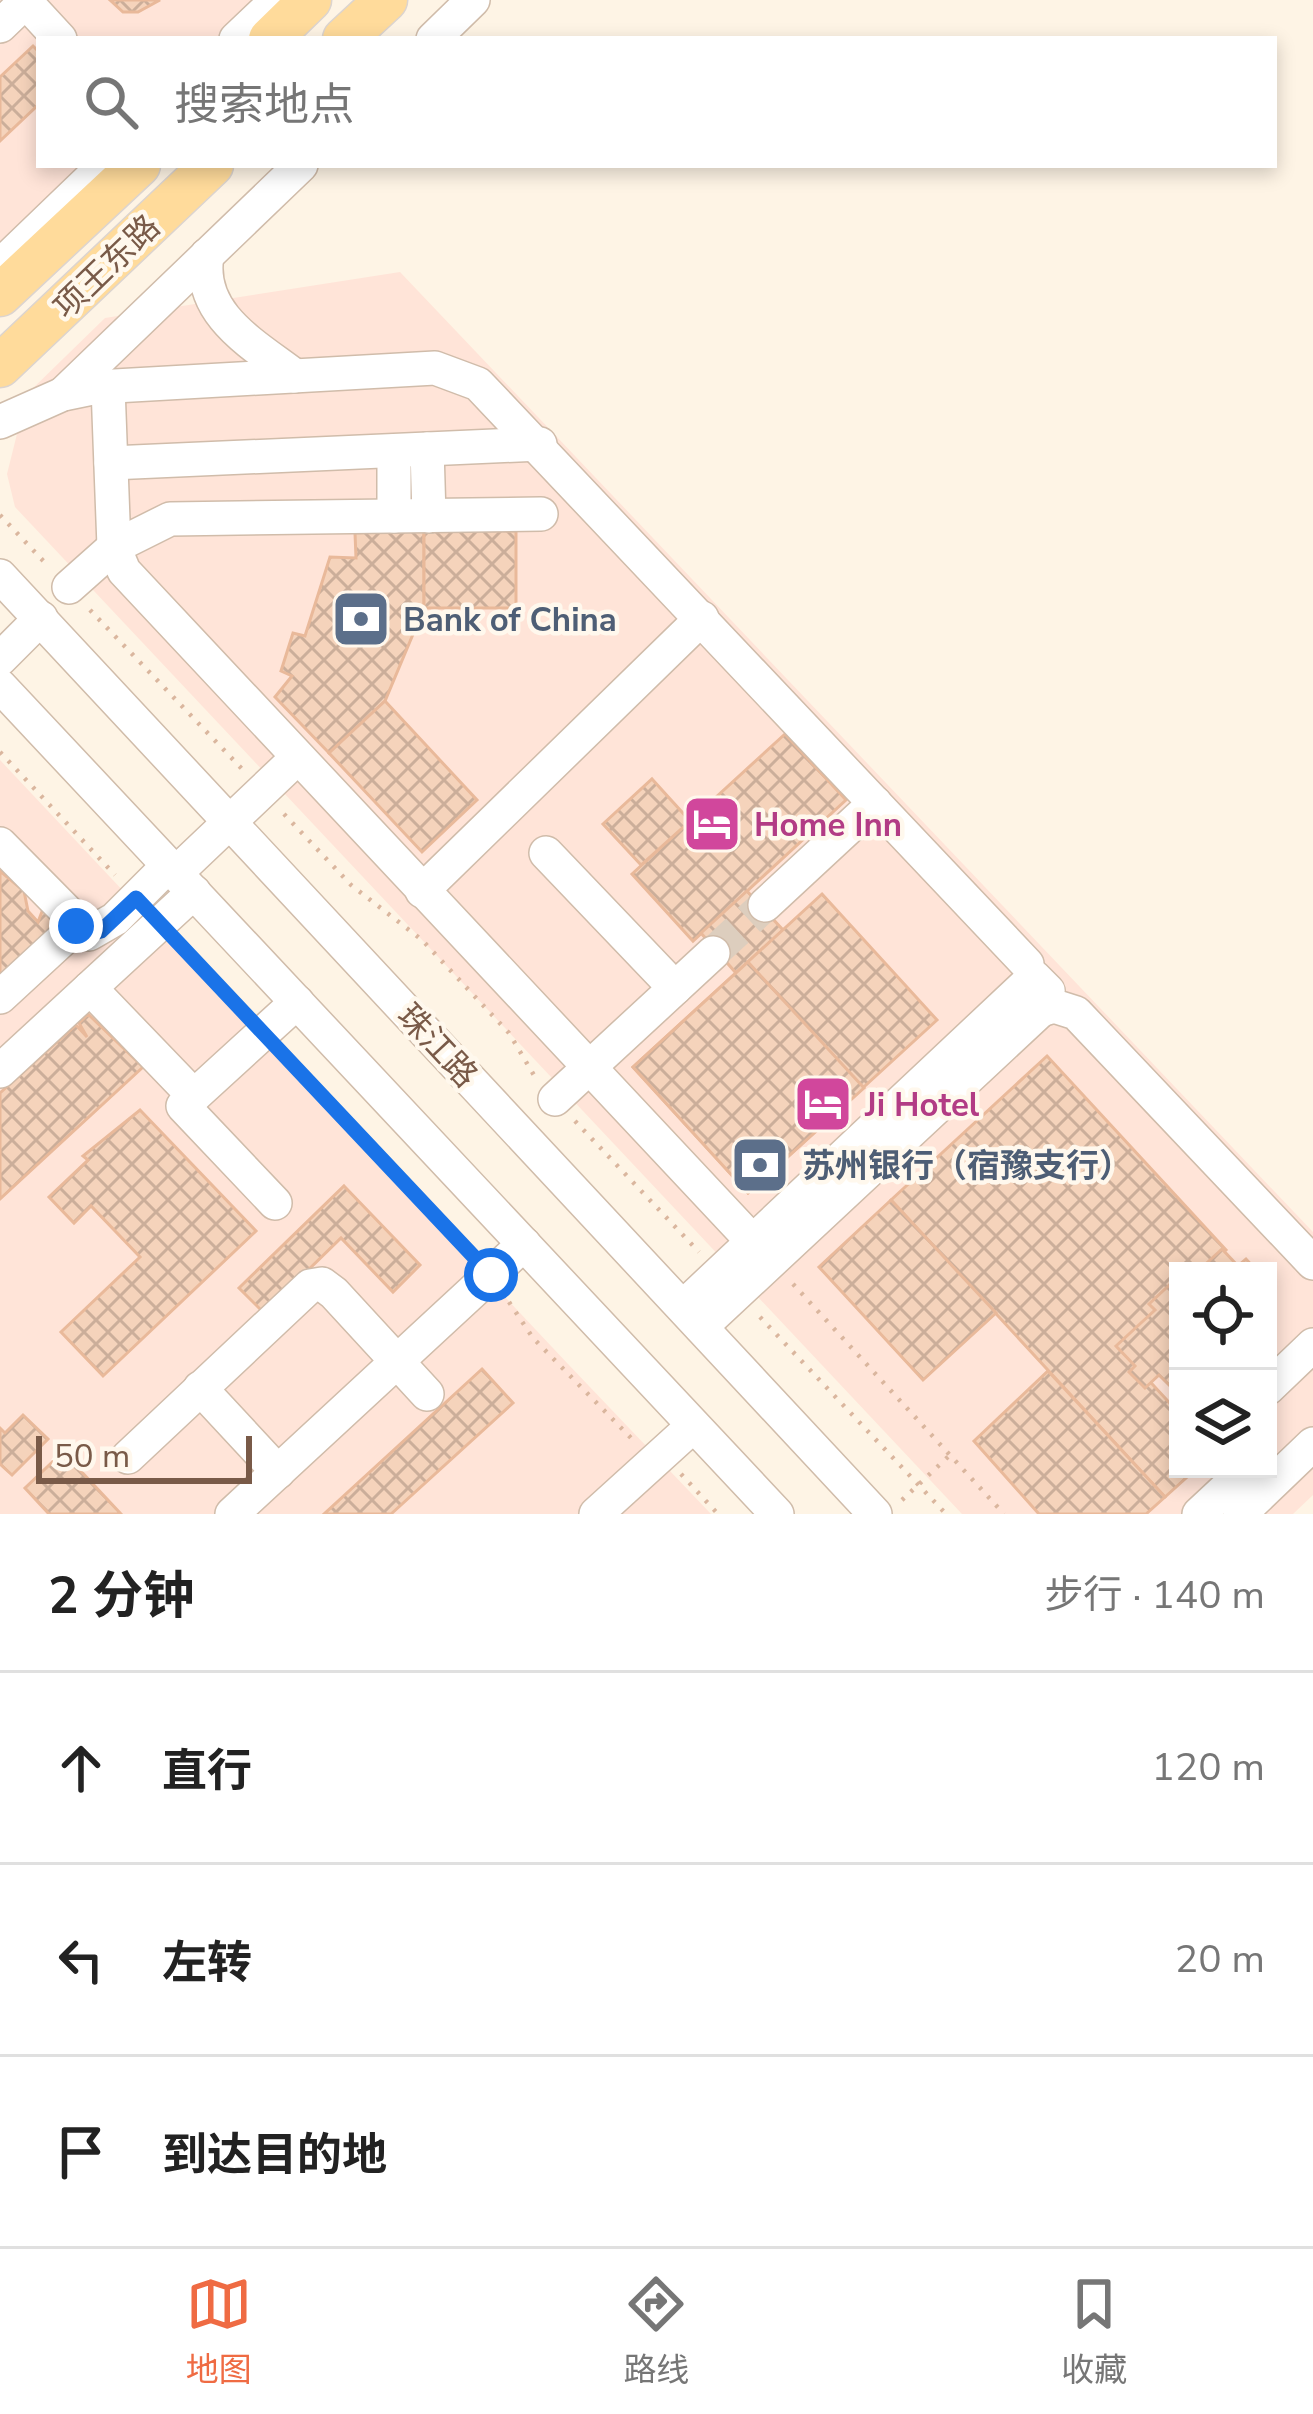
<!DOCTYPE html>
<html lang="zh">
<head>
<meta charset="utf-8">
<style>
	:root { --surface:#fff; --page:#f2f2f2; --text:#222; --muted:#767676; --line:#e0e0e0; --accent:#ef6b43 }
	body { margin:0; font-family:"Nunito Sans","Noto Sans SC",sans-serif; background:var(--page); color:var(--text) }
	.controls { position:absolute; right:36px; bottom:36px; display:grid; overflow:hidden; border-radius:0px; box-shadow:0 6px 18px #0003 }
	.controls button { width:108px; height:108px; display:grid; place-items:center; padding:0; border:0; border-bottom:3px solid var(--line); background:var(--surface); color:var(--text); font:60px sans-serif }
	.scale { position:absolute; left:36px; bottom:30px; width:216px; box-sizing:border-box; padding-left:12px; border:6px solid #795a48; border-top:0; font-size:33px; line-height:42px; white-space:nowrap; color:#795a48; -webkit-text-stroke:9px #fff8ed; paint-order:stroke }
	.stop { position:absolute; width:36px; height:36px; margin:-27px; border:9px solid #1a73e8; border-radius:50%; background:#fff }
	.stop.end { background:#1a73e8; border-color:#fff; box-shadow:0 3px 12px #0008 }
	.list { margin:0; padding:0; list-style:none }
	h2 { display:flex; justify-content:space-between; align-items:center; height:156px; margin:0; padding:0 48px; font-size:51px }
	h2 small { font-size:39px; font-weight:400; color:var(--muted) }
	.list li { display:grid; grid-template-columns:78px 1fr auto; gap:36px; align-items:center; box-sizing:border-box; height:192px; padding:0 48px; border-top:3px solid var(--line) }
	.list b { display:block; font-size:45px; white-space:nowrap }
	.list em { font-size:39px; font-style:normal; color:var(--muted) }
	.icon { flex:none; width:66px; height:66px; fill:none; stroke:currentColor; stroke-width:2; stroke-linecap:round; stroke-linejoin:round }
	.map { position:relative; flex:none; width:1313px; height:1514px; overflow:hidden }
	.search { position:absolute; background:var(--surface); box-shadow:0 6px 18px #0003; left:36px; right:36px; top:36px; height:132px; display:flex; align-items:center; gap:30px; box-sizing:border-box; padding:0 42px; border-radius:0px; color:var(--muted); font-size:45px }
	.sheet { height:732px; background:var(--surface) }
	nav { display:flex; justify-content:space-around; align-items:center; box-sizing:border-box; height:168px; border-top:3px solid var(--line); background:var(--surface); font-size:33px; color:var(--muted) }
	nav a { display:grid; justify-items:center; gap:6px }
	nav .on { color:var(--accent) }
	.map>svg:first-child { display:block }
</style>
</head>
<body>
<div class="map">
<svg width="1313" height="1514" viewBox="0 0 1313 1514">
	<defs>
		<pattern id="building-cross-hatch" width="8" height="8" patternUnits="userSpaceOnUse" patternTransform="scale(3)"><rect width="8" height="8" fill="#f5d3bb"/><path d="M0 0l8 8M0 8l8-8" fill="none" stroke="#cbae9a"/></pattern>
	</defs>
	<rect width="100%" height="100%" fill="#fef4e5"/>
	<g fill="#ffe4d8" fill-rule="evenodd">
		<path d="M0,0H273L232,39H39V165H101L0,263Z"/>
		<path d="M400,272L1313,1232V1495L1293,1514H962L15,507L7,474L27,394L105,318ZM1178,1271H1268V1469H1178Z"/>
		<path d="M0,760L568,1364L711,1514H0Z"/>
	</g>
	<g fill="url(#building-cross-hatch)" stroke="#e9b99a" stroke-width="3">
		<path d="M110,0H160L138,12H123Z"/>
		<path d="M33,46L39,52V104L0,141V77Z"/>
		<path d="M424,530V608L385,701L329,753L275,697L292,676L281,671L293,633L305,636L330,557L356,558L355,533Z"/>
		<path d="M424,530L516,531V608H424Z"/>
		<path d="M385,701L477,800L422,852L329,753Z"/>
		<path d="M785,734L846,800L693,941L632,874Z"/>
		<path d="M652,779L690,821L641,865L603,824Z"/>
		<path d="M0,871L24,891L28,911L38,922L43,909L65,929L0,983Z"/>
		<path d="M747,891L783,930L736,973L701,933Z"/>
		<path d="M822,894L937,1020L748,1193L633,1067Z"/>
		<path d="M748,962L864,1088L748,1193L633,1067Z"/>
		<path d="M88,1014L143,1067L0,1199V1093L76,1025L87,1037L79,1023Z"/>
		<path d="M1047,1056L1226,1250L1203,1271H1178V1294L1119,1348L1178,1412V1469H1196L1165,1497L891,1200Z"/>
		<path d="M140,1110L256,1231L103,1376L61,1332L140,1257L91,1206L74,1223L49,1197L88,1160L83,1156Z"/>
		<path d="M344,1186L420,1265L393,1292L341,1238L264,1313L239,1288Z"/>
		<path d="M891,1200L996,1313L923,1380L819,1267Z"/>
		<path d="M1222,1249L1238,1266L1246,1259L1257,1271H1198Z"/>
		<path d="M1178,1277V1380L1171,1387L1159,1375L1145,1388L1129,1372L1135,1366L1116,1346L1155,1310L1149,1304Z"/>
		<path d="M482,1369L513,1403L391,1514H324Z"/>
		<path d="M1048,1371L1165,1497L1146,1514H1039L974,1441Z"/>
		<path d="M23,1415L48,1439L12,1475L0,1464V1428L5,1433Z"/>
		<path d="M63,1452L121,1514H49L25,1488Z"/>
	</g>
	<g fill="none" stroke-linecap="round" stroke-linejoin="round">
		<path stroke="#ddcebe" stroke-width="33" stroke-dasharray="33 16" stroke-linecap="butt" d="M713,953L765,905"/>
		<g stroke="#d0bcaa" stroke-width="36">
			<g id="minor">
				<path d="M24,0L60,39"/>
				<path d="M0,26L25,2"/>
				<path d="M236,39L277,0"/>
				<path d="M433,39L473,0"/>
				<path d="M207,255C197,314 253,344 295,376"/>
				<path d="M0,266L105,165"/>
				<path d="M108,387L114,547L124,571L742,1230"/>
				<path d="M63,394L301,165"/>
				<path d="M0,422L63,394L97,387L435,368L478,384L1027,964"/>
				<path d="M427,449L429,516"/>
				<path d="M394,451V516"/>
				<path d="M111,463L540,444"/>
				<path d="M0,576L875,1514"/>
				<path d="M69,587L114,547L170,519L541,514"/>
				<path d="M0,659L41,618"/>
				<path d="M0,686L777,1514"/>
				<path d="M0,844L89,934L115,919L169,865"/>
				<path d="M546,853L675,988"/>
				<path d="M176,873L297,758"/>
				<path d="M422,891L702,618"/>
				<path d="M765,905L875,803"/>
				<path d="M90,988L194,1096L183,1106L275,1203"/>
				<path d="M0,997L77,926"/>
				<path d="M1041,1010L1054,1006L1076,1013L1313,1263"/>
				<path d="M0,1071L194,892"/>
				<path d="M194,1096L297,1002"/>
				<path d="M555,1099L713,953"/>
				<path d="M683,1307L1034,977L1048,991L1041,1010L701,1327"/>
				<path d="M200,1388L278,1472"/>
				<path d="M1268,1388L1313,1345"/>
				<path d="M128,1457L310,1286L322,1284L334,1293L427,1394"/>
				<path d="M232,1514L524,1244"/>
				<path d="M596,1514L693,1426"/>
				<path d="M1199,1514L1244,1472"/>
				<path d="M1240,1514L1313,1444"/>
			</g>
		</g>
		<g stroke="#dcd4cf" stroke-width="45">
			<g id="major">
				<path d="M270,39L310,0"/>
				<path d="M344,39L386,0"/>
				<path d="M0,295L139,165"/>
				<path d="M0,366L212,165"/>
			</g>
		</g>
		<g stroke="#dab69e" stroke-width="4.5" stroke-dasharray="3 9" stroke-linecap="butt">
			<path d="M0,515L49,567"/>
			<path d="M90,610L244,771"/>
			<path d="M0,752L115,875"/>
			<path d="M284,814L351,885L422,940L509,1033L535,1077"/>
			<path d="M181,945L243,1011"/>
			<path d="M283,1054L469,1251"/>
			<path d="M575,1121L699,1252"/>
			<path d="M793,1284L1004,1514"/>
			<path d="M509,1302L533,1338L633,1440"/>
			<path d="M760,1317L946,1514"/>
			<path d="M681,1474L718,1514"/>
			<path d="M902,1500L950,1455"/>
		</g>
		<use href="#minor" stroke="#fff" stroke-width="33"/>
		<use href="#major" stroke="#ffdb9b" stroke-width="42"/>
	</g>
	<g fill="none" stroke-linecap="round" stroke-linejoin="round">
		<path stroke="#1a73e8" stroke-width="15" d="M76,926L89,934L101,931L136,898L491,1275"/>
	</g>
	<defs>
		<g id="bank-square" transform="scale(3)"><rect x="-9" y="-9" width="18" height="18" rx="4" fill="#5c6f8a" stroke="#fff8ed"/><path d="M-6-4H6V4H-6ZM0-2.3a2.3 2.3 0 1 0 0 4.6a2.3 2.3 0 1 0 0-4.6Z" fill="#fff"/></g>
		<g id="hotel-square" transform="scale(3)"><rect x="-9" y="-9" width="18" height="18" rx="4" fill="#d1479c" stroke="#fff8ed"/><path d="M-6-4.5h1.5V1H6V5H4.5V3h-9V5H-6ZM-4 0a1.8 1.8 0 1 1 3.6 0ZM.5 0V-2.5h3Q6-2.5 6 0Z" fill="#fff"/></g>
	</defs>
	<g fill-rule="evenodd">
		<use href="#bank-square" x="361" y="619"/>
		<use href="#hotel-square" x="712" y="824"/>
		<use href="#hotel-square" x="823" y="1104"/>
		<use href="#bank-square" x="760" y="1165"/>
	</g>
	<g text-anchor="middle" stroke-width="9" stroke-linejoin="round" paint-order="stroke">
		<g font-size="33" fill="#795a48" stroke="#fff8ed">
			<text transform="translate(106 266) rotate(-44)" y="12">项王东路</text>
			<text transform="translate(438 1045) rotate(47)" y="12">珠江路</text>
		</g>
		<g font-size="33" font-weight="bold" fill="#4e5e75" stroke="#fff8ed" text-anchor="start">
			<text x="403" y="631">Bank of China</text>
			<text x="802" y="1177">苏州银行（宿豫支行）</text>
		</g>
		<g font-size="33" font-weight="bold" fill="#b23c85" stroke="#fff8ed" text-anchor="start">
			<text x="754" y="836">Home Inn</text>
			<text x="865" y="1116">Ji Hotel</text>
		</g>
	</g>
</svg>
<div class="controls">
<button><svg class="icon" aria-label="locate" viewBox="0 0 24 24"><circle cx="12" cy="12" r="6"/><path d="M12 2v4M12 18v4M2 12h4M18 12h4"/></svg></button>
<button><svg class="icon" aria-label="layers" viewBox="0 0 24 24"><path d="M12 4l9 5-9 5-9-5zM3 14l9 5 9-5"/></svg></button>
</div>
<div class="scale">50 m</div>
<div class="stop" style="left:491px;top:1275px"></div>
<div class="stop end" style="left:76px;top:926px"></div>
<div class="search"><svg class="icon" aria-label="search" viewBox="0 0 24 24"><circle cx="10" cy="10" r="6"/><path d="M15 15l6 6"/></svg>搜索地点</div>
</div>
<section class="sheet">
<h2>2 分钟<small>步行 · 140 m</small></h2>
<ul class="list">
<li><svg class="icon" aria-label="ahead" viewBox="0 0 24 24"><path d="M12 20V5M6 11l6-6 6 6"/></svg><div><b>直行</b></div><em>120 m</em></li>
<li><svg class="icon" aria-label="left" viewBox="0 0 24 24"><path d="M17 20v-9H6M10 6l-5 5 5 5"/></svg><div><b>左转</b></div><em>20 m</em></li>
<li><svg class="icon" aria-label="arrive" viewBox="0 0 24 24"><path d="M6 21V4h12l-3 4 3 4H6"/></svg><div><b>到达目的地</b></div></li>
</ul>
</section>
<nav>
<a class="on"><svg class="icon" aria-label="map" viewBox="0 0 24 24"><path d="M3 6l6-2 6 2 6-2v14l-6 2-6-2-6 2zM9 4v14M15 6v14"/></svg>地图</a>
<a><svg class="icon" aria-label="directions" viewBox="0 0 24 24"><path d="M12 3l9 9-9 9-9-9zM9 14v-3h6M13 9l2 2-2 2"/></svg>路线</a>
<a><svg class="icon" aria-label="saved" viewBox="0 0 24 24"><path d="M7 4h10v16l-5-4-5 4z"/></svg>收藏</a>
</nav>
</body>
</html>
